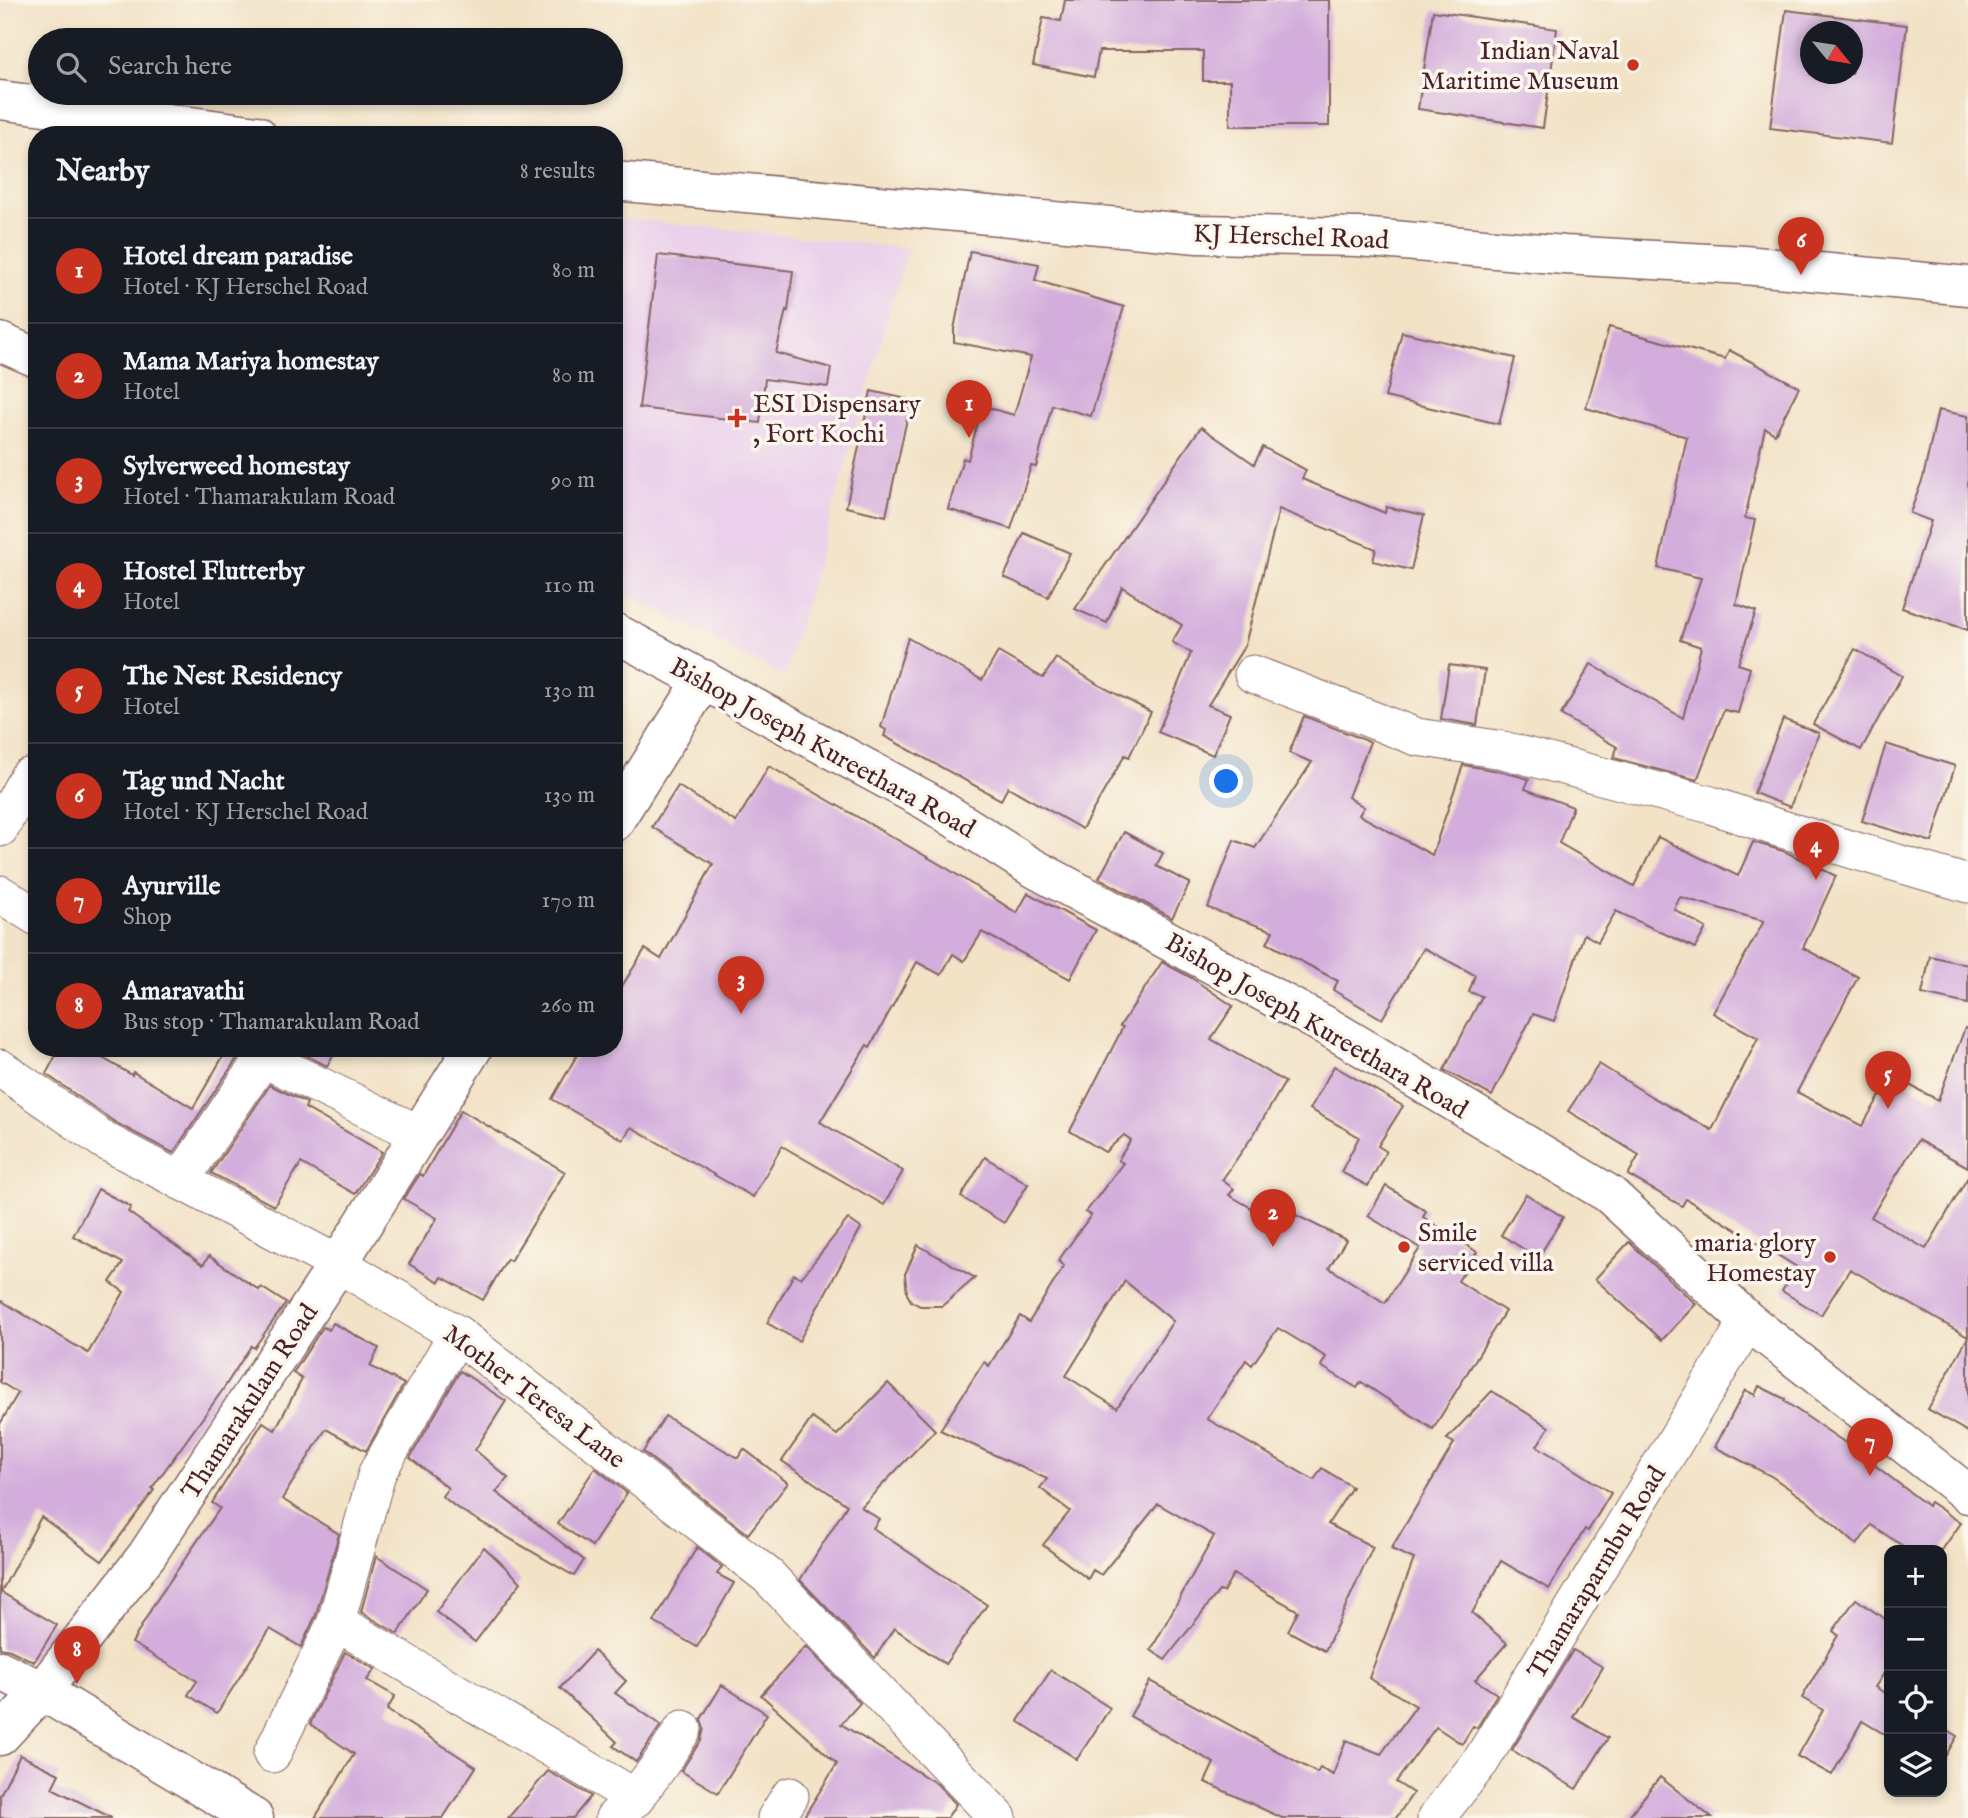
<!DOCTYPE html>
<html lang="en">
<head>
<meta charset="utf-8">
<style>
	:root { --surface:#171b24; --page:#20242c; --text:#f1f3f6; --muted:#9ea1a6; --line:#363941; --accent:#c8321e }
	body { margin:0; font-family:"IM FELL English",serif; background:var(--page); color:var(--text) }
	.controls { position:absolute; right:21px; bottom:21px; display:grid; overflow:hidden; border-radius:14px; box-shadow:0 4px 10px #0003 }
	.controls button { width:63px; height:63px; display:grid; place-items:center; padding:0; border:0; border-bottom:2px solid var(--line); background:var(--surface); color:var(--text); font:35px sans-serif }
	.compass { position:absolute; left:1800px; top:21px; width:63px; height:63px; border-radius:50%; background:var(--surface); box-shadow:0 4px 10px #0003; rotate:120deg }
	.you { position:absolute; left:1227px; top:782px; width:24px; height:24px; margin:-18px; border:5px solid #fff; border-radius:50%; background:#1a73e8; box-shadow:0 0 0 10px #1a73e833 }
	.badge { display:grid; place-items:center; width:46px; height:46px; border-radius:50%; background:var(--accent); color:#fff; font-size:23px; font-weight:700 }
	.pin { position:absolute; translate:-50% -58px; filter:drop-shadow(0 2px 4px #0008) }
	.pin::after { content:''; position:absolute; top:37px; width:24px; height:21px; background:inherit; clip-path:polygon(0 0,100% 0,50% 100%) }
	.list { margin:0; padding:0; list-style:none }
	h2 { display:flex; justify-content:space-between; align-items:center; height:91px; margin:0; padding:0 28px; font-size:30px }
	h2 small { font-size:23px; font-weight:400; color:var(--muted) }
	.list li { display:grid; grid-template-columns:46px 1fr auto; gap:21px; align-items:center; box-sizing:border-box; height:105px; padding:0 28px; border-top:2px solid var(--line) }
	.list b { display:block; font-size:26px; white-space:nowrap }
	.list p { margin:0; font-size:23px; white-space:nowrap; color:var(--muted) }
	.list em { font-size:23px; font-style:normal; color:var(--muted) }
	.icon { flex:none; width:38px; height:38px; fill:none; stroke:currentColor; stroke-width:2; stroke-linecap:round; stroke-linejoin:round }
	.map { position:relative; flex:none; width:1968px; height:1818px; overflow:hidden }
	.search { position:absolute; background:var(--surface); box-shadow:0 4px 10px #0003; left:28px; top:28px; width:595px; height:77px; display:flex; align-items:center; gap:18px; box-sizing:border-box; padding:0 24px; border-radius:38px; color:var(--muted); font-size:26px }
	.panel { position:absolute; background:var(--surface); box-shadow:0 4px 10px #0003; left:28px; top:126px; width:595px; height:931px; border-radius:28px }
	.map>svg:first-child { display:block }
</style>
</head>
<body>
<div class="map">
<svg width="1968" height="1818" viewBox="0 0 1968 1818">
	<rect width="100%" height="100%" fill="#fbf7ec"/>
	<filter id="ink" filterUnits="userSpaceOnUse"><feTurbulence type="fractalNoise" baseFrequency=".0143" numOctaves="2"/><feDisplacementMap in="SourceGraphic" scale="14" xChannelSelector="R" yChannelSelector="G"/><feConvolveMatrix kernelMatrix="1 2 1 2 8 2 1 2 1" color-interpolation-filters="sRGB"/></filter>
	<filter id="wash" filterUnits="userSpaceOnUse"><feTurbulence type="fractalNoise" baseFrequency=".00686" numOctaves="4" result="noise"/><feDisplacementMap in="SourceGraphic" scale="28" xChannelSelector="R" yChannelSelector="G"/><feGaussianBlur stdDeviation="1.57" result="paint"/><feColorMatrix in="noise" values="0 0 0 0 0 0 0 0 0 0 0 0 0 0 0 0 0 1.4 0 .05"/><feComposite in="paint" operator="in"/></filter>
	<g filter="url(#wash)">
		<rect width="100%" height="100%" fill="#f2e2c6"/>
		<path fill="#ebd1eb" d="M617,218L908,248L785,676L614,588V227Z"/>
		<g id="blocks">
			<g fill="#d3addc" fill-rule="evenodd">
				<path d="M1065,0H1329V126H1230V81H1203V51H1099L1094,77L1033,65L1043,18L1061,21Z"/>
				<path d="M1786,10L1907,25L1892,143L1770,128ZM1810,32H1852V74H1810Z"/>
				<path d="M1433,11L1557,29L1543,128L1418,109Z"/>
				<path d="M970,251L1039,264L1035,280L1124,307L1091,416L1052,405L1036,467L1031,466L1011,529L948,509L963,458L968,460L982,406L1014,415L1031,357L954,342V329Z"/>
				<path d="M658,255L793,271L788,311L786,310L776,353L831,368L828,387L765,379L760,423L639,408Z"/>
				<path d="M1609,327L1725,359L1729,350L1799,387L1775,434L1765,428L1745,518L1755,520L1736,604L1756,611L1738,664L1750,668L1738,713L1724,710L1697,780L1614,758L1617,747L1561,715L1591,664L1683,718L1701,647L1680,640L1701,578L1658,568L1687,437L1586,408Z"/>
				<path d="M1402,332L1515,358L1499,424L1385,397Z"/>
				<path d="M871,391L911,400L886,516L846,507Z"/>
				<path d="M1938,410L1968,416V630L1902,608L1931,521L1910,513L1923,478Z"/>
				<path d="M1201,427L1254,464L1263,447L1306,470L1302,479L1385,513L1386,507L1424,515L1411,570L1373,561L1376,549L1279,509L1245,645L1208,705L1230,714L1213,755L1158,732L1191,653L1172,642L1182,625L1122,587L1107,623L1075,609Z"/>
				<path d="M1024,533L1070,553L1048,597L1004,577Z"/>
				<path d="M908,638L982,680L998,652L1043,678L1056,658L1097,684L1151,712L1129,757L1125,755L1082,829L1008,787L1001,800L884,736L886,730L881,727Z"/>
				<path d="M1855,649L1902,676L1861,750L1813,724Z"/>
				<path d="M1449,665L1485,670L1477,725L1441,719Z"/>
				<path d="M1304,716L1370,742L1348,797L1364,807L1359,815L1432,855L1463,765L1499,771L1529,779L1525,789L1573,807L1559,843L1634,886L1658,837L1738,876L1753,842L1786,852L1836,876L1803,948L1858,977L1797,1092L1862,1126L1892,1076L1938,1100L1965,1028L1968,1029V1167L1918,1140L1871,1217L1926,1249L1968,1177V1337L1850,1269L1821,1315L1782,1291L1797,1267L1686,1199L1682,1206L1628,1175L1639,1155L1568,1111L1599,1064L1652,1097L1712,1130L1758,1038L1713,1013L1764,921L1680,897L1674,909L1706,928L1695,948L1616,911L1598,942L1584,934L1554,1021L1533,1014L1492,1096L1444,1070L1482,996L1469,992L1475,975L1424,948L1382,1019L1333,990L1338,981L1267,943L1273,931L1208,908L1234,840L1255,848L1312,762L1289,753Z"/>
				<path d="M1783,719L1819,733L1790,807L1754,793Z"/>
				<path d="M1886,744L1955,766L1932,842L1862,821Z"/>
				<path d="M769,766L948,869L1017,913L1028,893L1096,930L1070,979L982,932L964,961L953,954L941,975L917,962L870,1047L867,1045L820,1122L903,1171L884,1205L782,1146L753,1197L631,1127L623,1140L552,1099L581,1048H614V999L645,949L661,959L713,864L652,827L678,786L736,822Z"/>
				<path d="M1124,832L1163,853L1156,866L1190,883L1172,918L1099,878Z"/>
				<path d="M1930,956L1968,965V1004L1922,994Z"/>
				<path d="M1162,962L1190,977L1233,1006L1211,1039L1285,1082L1254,1134L1222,1180L1234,1189L1229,1195L1288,1229L1296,1215L1346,1240L1329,1268L1385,1303L1420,1248L1368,1216L1386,1186L1426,1211L1423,1217L1477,1252L1458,1281L1505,1311L1433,1429L1361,1382L1357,1388L1321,1366L1326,1357L1278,1328L1252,1365L1246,1360L1207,1419L1314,1480L1322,1468L1352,1487L1328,1524L1373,1547L1325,1651L1288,1631L1298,1611L1233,1574L1223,1592L1219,1591L1165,1660L1151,1650L1214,1536L1158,1504L1101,1575L1093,1570L1088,1579L1043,1545L1070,1511L1040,1488L1047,1479L940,1430L984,1362L989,1366L1020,1316L1029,1322L1064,1266L1058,1261L1091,1215L1086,1212L1123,1163L1118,1160L1131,1140L1124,1135L1105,1152L1070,1131L1123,1027L1120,1026ZM1125,1281L1173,1321L1117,1408L1066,1376Z"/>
				<path d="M60,1048H85L132,1075L133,1072L193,1108L228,1048H237L238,1057L173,1153L116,1123L46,1074Z"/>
				<path d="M291,1048H337L327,1066Z"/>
				<path d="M1334,1066L1403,1106L1378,1146L1386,1151L1368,1186L1341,1172L1359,1137L1310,1109Z"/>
				<path d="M270,1085L307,1103L305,1108L382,1152L355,1194L301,1163L274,1206L211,1173Z"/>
				<path d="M461,1110L565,1172L510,1261L507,1259L483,1300L442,1277L439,1282L409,1264L437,1218L404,1199L420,1174L423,1176Z"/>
				<path d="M985,1157L1028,1184L1004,1223L961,1197Z"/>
				<path d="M98,1189L131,1207L128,1212L203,1265L209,1256L259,1290L261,1287L286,1303L254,1348L251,1346L222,1391L152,1488L154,1490L102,1561L41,1517L1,1592L57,1625L34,1662L10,1650L0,1648V1424L18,1393L0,1382V1300L88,1353L124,1292L110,1282L123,1263L73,1236Z"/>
				<path d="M1526,1194L1563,1217L1538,1258L1501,1235Z"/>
				<path d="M848,1219L861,1228L799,1341L767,1323L794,1274L801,1278Z"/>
				<path d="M1629,1242L1696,1304L1662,1340L1595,1279Z"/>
				<path d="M918,1245L975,1278L942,1306H920L911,1301L907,1294L905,1274Z"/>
				<path d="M333,1323L379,1348L370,1366L404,1384L366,1451L326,1429L282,1499L339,1534L316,1615L301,1647L270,1629L217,1713L188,1695L197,1681L132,1643L154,1604L220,1508L212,1503L263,1422L275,1430L302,1379L293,1373L323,1327L329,1330Z"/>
				<path d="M1968,1337V1432L1928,1409Z"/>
				<path d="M460,1371L506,1401L475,1450L508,1478L496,1492L584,1560L574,1576L457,1508L442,1496L448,1488L410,1458Z"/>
				<path d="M888,1383L935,1430L861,1507L879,1519L873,1528L987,1605L945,1664L894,1628L875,1658L800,1580L847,1505L782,1461L812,1418L837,1435Z"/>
				<path d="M1759,1386L1785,1399L1784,1401L1847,1444L1928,1506L1930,1502L1961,1523L1942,1550H1909L1871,1525L1857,1545L1807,1501L1771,1476L1715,1447L1745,1390L1755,1395Z"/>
				<path d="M1492,1391L1549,1427L1537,1446L1611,1493L1588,1531L1585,1529L1549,1589L1501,1561L1472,1613L1507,1643L1475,1680L1497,1694L1477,1728L1473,1726L1462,1744L1436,1727L1396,1782L1413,1793L1396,1818H1282L1205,1782L1214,1763L1130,1716L1150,1681L1317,1773L1320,1768L1333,1775L1346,1740L1381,1754L1416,1706L1369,1678L1414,1559L1391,1549L1454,1443L1447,1439Z"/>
				<path d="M665,1416L738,1458L744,1449L788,1483L748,1534L643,1452Z"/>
				<path d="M595,1468L627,1493L592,1546L558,1524Z"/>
				<path d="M484,1547L521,1582L475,1642L436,1612Z"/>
				<path d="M697,1547L722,1567L717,1574L734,1583L697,1647L654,1622Z"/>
				<path d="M376,1556L427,1589L398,1634L361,1612Z"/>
				<path d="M1856,1599L1889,1622V1666L1875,1687L1889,1695V1737L1862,1721L1832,1775L1797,1756L1823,1710L1802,1698L1838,1635L1833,1631Z"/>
				<path d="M806,1646L860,1703L841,1724L937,1784L956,1804L947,1818H803L837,1764L761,1695Z"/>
				<path d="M1573,1650L1603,1667L1573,1717L1608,1738L1576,1789L1512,1750Z"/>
				<path d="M594,1651L626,1681L615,1693L661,1725L636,1762L613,1746L617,1742L560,1688Z"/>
				<path d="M345,1652L375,1669L367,1680L395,1696L387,1710L476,1767L443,1818H315L354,1754L310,1724Z"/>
				<path d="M1051,1670L1110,1708L1077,1759L1018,1721Z"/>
				<path d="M722,1685L767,1714L718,1793L681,1771L701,1740L704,1729L701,1719Z"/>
				<path d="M1942,1727L1957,1736L1942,1762Z"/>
				<path d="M20,1755L59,1774L52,1788L112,1818H0V1795Z"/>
				<path d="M548,1771L591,1796L573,1818H508Z"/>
				<path d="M1660,1777L1712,1818H1627Z"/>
			</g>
		</g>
	</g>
	<g filter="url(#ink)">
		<use href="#blocks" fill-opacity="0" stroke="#856361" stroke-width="2"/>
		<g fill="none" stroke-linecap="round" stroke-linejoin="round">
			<g stroke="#856361" stroke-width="39">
				<g id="street">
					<path d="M1253,674L1417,737L1503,750L1711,805L1775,827L1968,884"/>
					<path d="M0,828L28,777L37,776"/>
					<path d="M0,894L37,917"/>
					<path d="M257,1048L279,1066L419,1134"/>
					<path d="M0,1068L105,1141L338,1264L457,1334L768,1576L998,1818"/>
					<path d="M180,1181L265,1055"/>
					<path d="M336,1622L636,1798"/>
					<path d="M272,1754L336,1622L377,1473L457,1334"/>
					<path d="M614,1818C643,1791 663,1762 683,1729"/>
					<path d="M776,1818L790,1796"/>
					<path d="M1436,1818L1481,1761L1748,1321"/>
				</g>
			</g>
			<g stroke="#856361" stroke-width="41">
				<g id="secondary">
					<path d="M0,100L257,135"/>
					<path d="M614,181L1198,234L1359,237L1564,255L1744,265L1968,286"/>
					<path d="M0,342L37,358"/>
					<path d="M614,632L927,801L1030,866L1330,1028L1609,1194L1748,1321L1968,1494"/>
					<path d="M614,822L704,679"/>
					<path d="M0,1670L42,1691L254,1818"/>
					<path d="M0,1736L42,1691L147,1555L338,1264L473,1048"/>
				</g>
			</g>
			<use href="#street" stroke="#fff" stroke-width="37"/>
			<use href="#secondary" stroke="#fff" stroke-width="38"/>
		</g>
	</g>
	<g fill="#c8321e" stroke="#fbf7ec" stroke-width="2.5">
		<circle cx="1633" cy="65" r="7"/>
		<path d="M733.5 407.5h7v7h7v7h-7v7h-7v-7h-7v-7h7z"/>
		<circle cx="1404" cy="1247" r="7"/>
		<circle cx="1830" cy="1257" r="7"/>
	</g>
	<g text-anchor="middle" stroke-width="7" stroke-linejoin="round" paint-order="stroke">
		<g font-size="26" fill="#4a1f2b" stroke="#fbf7ec" text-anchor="end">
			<text x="1619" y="59">Indian Naval<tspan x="1619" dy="30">Maritime Museum</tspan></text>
			<text x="753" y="412" text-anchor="start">ESI Dispensary<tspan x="753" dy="30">, Fort Kochi</tspan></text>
			<text x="1418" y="1241" text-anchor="start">Smile<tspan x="1418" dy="30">serviced villa</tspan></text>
			<text x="1816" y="1251">maria glory<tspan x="1816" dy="30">Homestay</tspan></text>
		</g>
		<g font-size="26" fill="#4a1f2b" stroke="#fbf7ec">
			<text transform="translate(1291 236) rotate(2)" y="9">KJ Herschel Road</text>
			<text transform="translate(823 747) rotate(29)" y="9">Bishop Joseph Kureethara Road</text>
			<text transform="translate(1317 1025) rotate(30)" y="9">Bishop Joseph Kureethara Road</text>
			<text transform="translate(535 1396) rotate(37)" y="9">Mother Teresa Lane</text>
			<text transform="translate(249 1401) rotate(-57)" y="9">Thamarakulam Road</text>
			<text transform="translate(1596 1572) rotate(-59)" y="9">Thamaraparmbu Road</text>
		</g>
	</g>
</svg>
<div class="controls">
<button>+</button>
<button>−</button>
<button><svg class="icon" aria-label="locate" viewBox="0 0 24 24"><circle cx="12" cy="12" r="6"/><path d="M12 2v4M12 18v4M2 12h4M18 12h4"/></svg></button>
<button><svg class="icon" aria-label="layers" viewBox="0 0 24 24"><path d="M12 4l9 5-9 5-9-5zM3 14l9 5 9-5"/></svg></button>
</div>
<svg class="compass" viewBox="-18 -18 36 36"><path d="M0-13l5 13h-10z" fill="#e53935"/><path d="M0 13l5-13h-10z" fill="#9ea1a6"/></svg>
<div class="you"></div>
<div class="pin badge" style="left:969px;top:438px">1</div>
<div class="pin badge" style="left:1273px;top:1247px">2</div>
<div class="pin badge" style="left:741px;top:1014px">3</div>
<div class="pin badge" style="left:1816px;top:880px">4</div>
<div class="pin badge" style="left:1888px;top:1109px">5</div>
<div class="pin badge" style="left:1801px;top:275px">6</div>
<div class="pin badge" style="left:1870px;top:1476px">7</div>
<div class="pin badge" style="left:77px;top:1684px">8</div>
<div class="search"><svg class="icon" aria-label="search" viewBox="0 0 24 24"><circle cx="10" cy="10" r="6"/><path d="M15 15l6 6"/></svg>Search here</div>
<section class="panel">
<h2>Nearby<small>8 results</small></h2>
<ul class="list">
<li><span class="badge">1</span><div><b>Hotel dream paradise</b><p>Hotel · KJ Herschel Road</p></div><em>80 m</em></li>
<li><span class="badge">2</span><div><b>Mama Mariya homestay</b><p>Hotel</p></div><em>80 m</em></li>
<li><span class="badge">3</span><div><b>Sylverweed homestay</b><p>Hotel · Thamarakulam Road</p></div><em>90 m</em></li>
<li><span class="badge">4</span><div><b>Hostel Flutterby</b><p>Hotel</p></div><em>110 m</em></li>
<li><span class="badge">5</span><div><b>The Nest Residency</b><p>Hotel</p></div><em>130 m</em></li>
<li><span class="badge">6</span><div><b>Tag und Nacht</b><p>Hotel · KJ Herschel Road</p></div><em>130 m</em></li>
<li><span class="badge">7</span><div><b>Ayurville</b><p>Shop</p></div><em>170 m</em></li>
<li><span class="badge">8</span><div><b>Amaravathi</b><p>Bus stop · Thamarakulam Road</p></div><em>260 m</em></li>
</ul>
</section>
</div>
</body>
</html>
